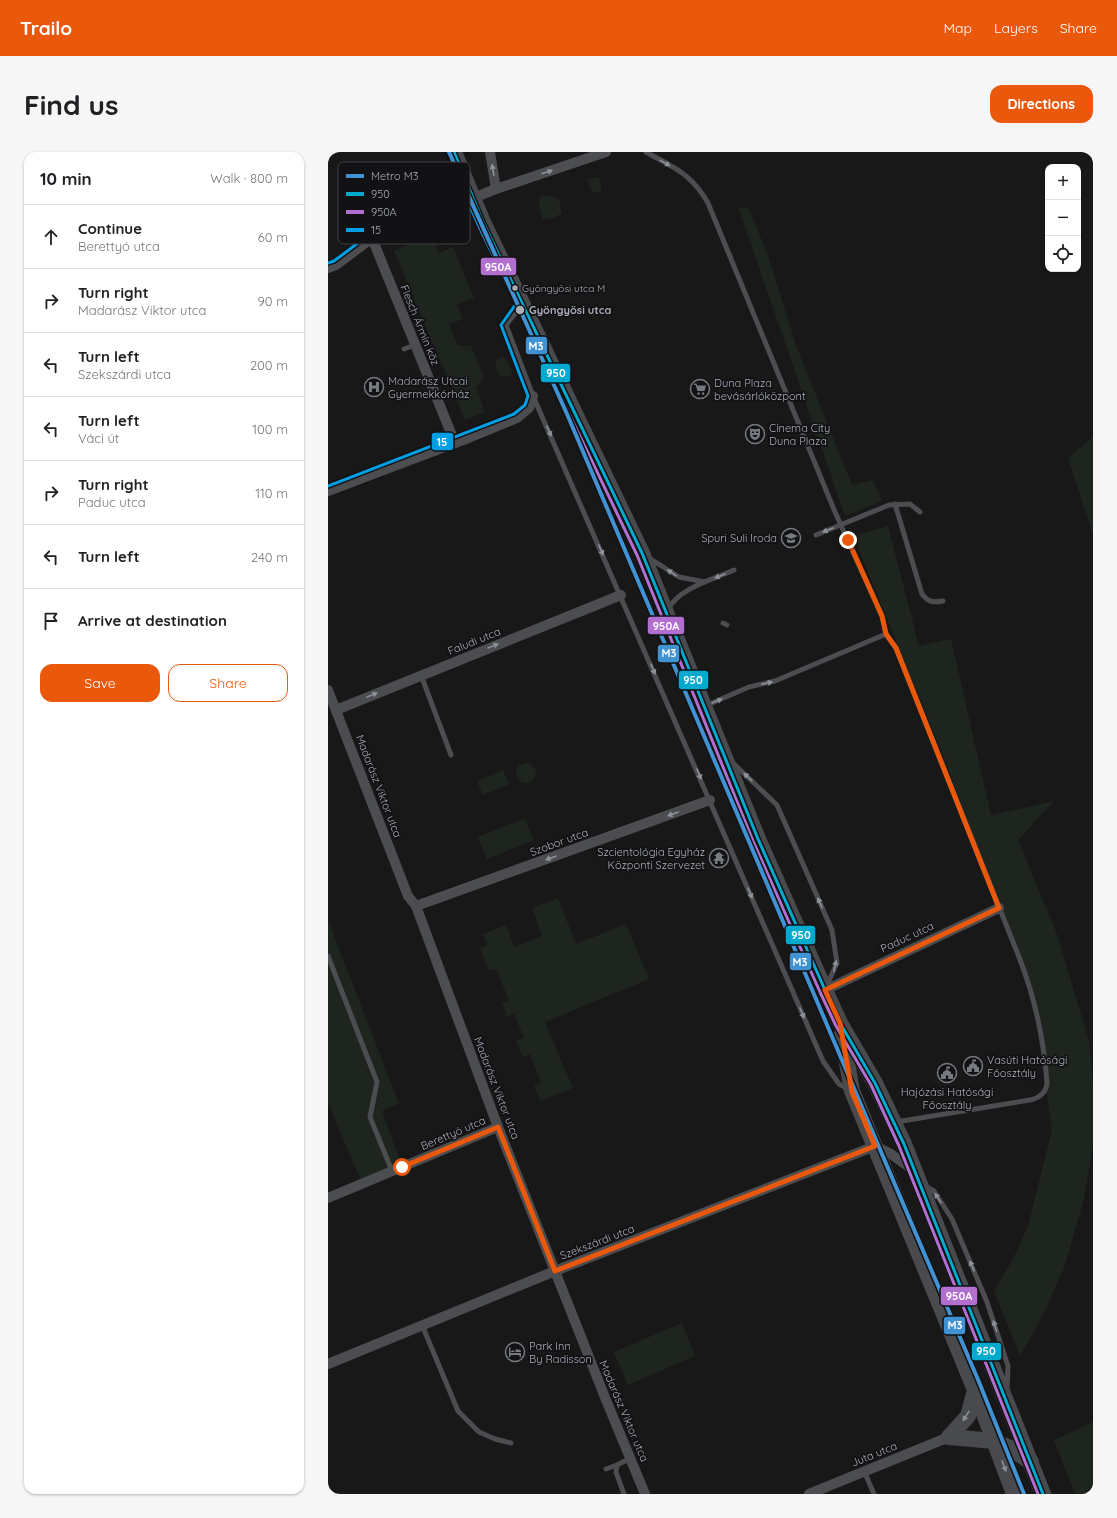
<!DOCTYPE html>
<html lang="en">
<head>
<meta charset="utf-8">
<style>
	:root { --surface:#fff; --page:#f6f6f6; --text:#202124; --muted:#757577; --line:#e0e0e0; --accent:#ea580c }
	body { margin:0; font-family:Quicksand,sans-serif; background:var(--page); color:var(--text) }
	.controls { position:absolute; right:12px; top:12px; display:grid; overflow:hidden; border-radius:8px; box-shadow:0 1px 3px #0004 }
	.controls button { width:36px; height:36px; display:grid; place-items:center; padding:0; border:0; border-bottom:1px solid var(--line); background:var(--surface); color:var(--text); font:20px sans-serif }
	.stop { position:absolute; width:12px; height:12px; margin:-9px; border:3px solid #ea580c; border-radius:50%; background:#fff }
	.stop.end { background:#ea580c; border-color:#fff; box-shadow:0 1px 4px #0008 }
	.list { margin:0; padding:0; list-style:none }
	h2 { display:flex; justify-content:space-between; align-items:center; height:52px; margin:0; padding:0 16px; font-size:17px }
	h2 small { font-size:13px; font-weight:400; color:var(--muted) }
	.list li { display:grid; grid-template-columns:26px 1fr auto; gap:12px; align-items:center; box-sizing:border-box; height:64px; padding:0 16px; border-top:1px solid var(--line) }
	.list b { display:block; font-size:15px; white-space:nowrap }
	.list p { margin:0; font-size:13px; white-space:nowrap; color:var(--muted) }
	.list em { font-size:13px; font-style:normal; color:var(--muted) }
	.actions { display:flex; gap:8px; padding:12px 16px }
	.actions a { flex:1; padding:9px 0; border:1px solid var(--accent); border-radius:12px; text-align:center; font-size:14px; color:var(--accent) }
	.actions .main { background:var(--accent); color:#fff }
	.icon { flex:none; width:22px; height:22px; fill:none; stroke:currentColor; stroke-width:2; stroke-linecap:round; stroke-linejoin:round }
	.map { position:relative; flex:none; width:765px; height:1342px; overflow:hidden; border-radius:12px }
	header { display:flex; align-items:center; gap:24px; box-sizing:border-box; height:56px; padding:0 20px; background:var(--accent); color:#fff }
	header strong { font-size:19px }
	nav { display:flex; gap:22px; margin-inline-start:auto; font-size:14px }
	.intro { display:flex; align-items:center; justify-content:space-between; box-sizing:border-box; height:96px; padding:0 24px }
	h1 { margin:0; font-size:28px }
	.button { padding:10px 18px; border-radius:12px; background:var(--accent); color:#fff; font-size:14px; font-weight:700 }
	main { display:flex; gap:24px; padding:0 24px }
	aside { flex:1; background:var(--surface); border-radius:12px; box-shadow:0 1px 3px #0004 }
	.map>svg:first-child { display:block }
</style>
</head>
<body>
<header>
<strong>Trailo</strong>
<nav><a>Map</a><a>Layers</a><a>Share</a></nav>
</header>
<div class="intro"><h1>Find us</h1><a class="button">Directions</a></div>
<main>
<aside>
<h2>10 min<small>Walk · 800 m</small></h2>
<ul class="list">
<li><svg class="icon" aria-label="ahead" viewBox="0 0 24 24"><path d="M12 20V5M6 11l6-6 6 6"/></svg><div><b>Continue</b><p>Berettyó utca</p></div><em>60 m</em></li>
<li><svg class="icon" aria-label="right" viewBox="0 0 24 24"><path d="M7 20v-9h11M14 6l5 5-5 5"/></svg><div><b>Turn right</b><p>Madarász Viktor utca</p></div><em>90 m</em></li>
<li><svg class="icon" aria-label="left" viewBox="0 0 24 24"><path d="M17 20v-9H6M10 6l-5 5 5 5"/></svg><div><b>Turn left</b><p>Szekszárdi utca</p></div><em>200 m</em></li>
<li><svg class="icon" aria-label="left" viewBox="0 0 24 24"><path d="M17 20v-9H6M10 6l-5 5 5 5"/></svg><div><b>Turn left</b><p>Váci út</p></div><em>100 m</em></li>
<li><svg class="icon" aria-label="right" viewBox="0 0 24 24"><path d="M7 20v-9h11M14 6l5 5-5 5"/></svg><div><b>Turn right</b><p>Paduc utca</p></div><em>110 m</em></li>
<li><svg class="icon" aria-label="left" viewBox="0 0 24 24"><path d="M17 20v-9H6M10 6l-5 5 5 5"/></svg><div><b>Turn left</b></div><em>240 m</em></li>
<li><svg class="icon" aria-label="arrive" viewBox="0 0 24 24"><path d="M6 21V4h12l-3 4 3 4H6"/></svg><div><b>Arrive at destination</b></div></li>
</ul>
<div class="actions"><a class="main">Save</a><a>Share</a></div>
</aside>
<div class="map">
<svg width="765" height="1342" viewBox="0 0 765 1342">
	<rect width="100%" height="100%" fill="#181818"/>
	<g fill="#1e251f">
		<path d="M271,25L274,39L265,41L259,28Z"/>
		<path d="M218,44L231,46L234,61L226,66L215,67L211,54L212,45Z"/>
		<path d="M410,55L421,57L440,104L469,196L524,333L545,328L554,349L517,364Z"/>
		<path d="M103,83L111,101L125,95L146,146L129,153L135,167L121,172L130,194H143L156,226L148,236L157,260L137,268L66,99Z"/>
		<path d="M176,204L184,218L183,223L177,225L171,223L167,211L169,208Z"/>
		<path d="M765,285V383L740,306Z"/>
		<path d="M560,374L591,494L623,487L663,663L726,649L690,688L730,785L761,889L765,935V992L756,1047L736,1116L715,1163L692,1204L666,1139L685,1107L700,1074L724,978L704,840L614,601L525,384Z"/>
		<circle cx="198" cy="621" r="10"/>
		<path d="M175,618L181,632L155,643L149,629Z"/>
		<path d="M197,666L206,688L159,707L150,685Z"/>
		<path d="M230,746L248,792L298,772L321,827L217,870L245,936L212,949L206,934L213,931L202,902L195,905L188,889L196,886L186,862L179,864L174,851L181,848L168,817L161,819L152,796L159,793L155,782L178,773L186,795L214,784L204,756Z"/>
		<path d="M0,768L71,952L54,959L74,1015L34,1031L0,951Z"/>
		<path d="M354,1171L367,1204L300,1233L286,1200Z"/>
		<path d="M765,1270V1342H747L726,1288Z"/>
	</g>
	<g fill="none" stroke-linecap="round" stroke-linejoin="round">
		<g stroke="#4c4d51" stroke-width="5">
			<path d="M318,0C346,16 363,21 380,51L507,360L554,464L558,482L568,496L691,805C707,846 716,888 719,931C718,941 711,946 702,948L568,970"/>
			<path d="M193,154L178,173L205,244L495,909L511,932L520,937"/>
			<path d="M76,197L87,193"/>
			<path d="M567,352L594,442C600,450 605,451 615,449"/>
			<path d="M488,383L561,353L582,352L592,360"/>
			<path d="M321,406L351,425L377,430"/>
			<path d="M340,457C353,435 384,428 406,418"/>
			<path d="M395,471L399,473"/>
			<path d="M93,523L123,603"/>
			<path d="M377,554L421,535L447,529L558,482"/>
			<path d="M406,612L449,653L504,778L509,811L499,833"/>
			<path d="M0,804L49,930L42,965L64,1019"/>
			<path d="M597,1034L606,1039L624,1067L659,1150L680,1214L679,1237"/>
			<path d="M94,1173L130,1259L151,1280L167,1287L183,1291"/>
			<path d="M278,1317L289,1313"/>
			<path d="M536,1319L546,1342"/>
			<path d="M296,1342L288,1320L289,1313L303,1306"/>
		</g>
		<g stroke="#4c4d51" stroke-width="10">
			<path d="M162,0L168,37"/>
			<path d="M44,86L127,291"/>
			<path d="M0,116L8,113L44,86L168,37L278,0"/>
			<path d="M0,339L143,285L189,266L201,256L205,244"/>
			<path d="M0,538L80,744L88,754L170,975L278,1248L317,1342"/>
			<path d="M8,558L293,443"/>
			<path d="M88,754L382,648"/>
			<path d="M497,838L671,756"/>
			<path d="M0,1046L170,975"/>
			<path d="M0,1212L227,1119L547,994L563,1002L585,1018"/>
			<path d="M481,1342L621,1285"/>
		</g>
		<g stroke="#494a4d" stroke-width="16">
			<path d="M126,0L155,70L314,401L430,687L497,838L512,871L547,931L576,992L715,1342"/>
			<path d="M514,882L524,939L647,1238L686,1342"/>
			<path d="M621,1285L666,1289L680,1295L703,1310"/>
			<path d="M621,1285L640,1264L647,1238"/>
		</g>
		<g stroke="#121214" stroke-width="6">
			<path id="bus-1" d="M126,0L155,70L314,401L430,687L497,838L512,871L547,931L576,992L715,1342"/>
		</g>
		<g stroke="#121214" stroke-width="6">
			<path id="bus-2" d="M121,2L150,72L309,403L425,689L492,840L508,874L543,933L571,994L710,1342"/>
		</g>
		<g stroke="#121214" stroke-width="6">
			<g id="bus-3">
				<path d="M0,111L6,109L42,82L142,41"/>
				<path d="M0,334L186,262L197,253L200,244L173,173L188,152L139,48L121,2"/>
			</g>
		</g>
		<use href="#bus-1" stroke="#00a9ce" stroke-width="3"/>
		<use href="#bus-2" stroke="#b36fd0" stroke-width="3"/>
		<use href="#bus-3" stroke="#009ee3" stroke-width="3"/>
		<g stroke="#121214" stroke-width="7">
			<path id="metro-1" d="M121,0L239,262L651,1230L696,1342"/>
		</g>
		<use href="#metro-1" stroke="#4092d2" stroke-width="4"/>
	</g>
	<defs><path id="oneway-solid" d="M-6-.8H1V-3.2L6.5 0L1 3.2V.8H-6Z"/></defs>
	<g fill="#8d919a">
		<use href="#oneway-solid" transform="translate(337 11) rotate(29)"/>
		<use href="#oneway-solid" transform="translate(165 18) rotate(-100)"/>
		<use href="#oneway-solid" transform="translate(219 20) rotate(-18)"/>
		<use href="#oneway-solid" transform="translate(221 279) rotate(66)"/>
		<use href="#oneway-solid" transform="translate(500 378) rotate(157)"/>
		<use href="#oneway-solid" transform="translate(273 398) rotate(66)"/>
		<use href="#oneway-solid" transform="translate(344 421) rotate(-146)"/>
		<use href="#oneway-solid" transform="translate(392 424) rotate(157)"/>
		<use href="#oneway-solid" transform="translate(165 494) rotate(-22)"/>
		<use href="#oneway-solid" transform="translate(325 517) rotate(67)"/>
		<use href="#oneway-solid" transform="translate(439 531) rotate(-13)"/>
		<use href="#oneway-solid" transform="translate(44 543) rotate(-22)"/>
		<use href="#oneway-solid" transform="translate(389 549) rotate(-23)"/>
		<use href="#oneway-solid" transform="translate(371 622) rotate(67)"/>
		<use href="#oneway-solid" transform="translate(420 625) rotate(-137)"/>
		<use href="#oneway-solid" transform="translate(345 662) rotate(160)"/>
		<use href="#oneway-solid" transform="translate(223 706) rotate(160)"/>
		<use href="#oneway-solid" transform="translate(422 741) rotate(67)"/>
		<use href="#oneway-solid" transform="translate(492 751) rotate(-114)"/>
		<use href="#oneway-solid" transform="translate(507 814) rotate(-78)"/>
		<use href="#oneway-solid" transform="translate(474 861) rotate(67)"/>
		<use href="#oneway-solid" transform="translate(610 1046) rotate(-123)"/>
		<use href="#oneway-solid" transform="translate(644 1114) rotate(-113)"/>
		<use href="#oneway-solid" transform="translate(667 1174) rotate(-108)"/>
	</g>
	<g fill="#8c9099">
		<use href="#oneway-solid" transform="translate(638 1264) rotate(122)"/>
		<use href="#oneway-solid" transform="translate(676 1314) rotate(69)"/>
	</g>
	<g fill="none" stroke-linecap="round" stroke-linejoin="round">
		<path stroke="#ea580c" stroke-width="5" d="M74,1015L170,975L227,1119L547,994L524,940L512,871L497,838L671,756L568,496L558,482L554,464L520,388"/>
	</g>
	<defs>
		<g id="hospital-ring" transform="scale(1)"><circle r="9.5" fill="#121214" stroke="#767a81" stroke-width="1.5"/><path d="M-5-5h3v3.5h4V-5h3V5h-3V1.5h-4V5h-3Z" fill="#767a81"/></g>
		<g id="supermarket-ring" transform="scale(1)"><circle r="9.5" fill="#121214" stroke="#767a81" stroke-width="1.5"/><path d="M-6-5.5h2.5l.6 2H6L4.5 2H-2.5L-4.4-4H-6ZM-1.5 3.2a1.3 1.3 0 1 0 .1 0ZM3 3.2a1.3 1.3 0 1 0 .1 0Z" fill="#767a81"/></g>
		<g id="theatre-ring" transform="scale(1)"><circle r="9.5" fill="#121214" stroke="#767a81" stroke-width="1.5"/><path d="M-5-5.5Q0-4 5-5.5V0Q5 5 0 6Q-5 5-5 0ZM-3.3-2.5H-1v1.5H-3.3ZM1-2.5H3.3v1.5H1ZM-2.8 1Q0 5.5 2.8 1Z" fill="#767a81"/></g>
		<g id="school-ring" transform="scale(1)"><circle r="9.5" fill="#121214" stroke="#767a81" stroke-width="1.5"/><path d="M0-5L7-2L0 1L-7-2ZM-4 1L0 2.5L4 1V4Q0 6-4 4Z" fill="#767a81"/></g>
		<g id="temple-ring" transform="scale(1)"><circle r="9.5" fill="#121214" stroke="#767a81" stroke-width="1.5"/><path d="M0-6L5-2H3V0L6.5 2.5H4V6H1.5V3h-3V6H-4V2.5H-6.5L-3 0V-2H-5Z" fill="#767a81"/></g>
		<g id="civic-ring" transform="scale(1)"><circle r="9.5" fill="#121214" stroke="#767a81" stroke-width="1.5"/><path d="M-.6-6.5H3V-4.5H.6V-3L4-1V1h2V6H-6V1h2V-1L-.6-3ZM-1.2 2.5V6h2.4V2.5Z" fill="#767a81"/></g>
		<g id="hotel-ring" transform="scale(1)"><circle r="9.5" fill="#121214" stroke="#767a81" stroke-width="1.5"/><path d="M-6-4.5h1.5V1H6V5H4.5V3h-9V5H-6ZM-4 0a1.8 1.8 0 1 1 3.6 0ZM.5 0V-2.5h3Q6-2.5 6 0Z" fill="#767a81"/></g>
	</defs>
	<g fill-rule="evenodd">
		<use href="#hospital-ring" x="46" y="235"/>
		<use href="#supermarket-ring" x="372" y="237"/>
		<use href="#theatre-ring" x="427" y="282"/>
		<use href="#school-ring" x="463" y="386"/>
		<use href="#temple-ring" x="391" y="706"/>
		<use href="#civic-ring" x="645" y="914"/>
		<use href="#civic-ring" x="619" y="921"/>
		<use href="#hotel-ring" x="187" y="1200"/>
	</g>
	<g fill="#a9aeb9" stroke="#121214" stroke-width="1.5">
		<circle cx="187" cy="136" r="3.5"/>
		<circle cx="192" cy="158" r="5"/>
	</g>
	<g text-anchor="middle" stroke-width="3.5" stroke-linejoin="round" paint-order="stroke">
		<g font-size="10" fill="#a9aeb9" stroke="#121214" text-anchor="start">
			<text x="194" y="140">Gyöngyösi utca M</text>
		</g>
		<g font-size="11" font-weight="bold" fill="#a9aeb9" stroke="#121214" text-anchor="start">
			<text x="201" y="162">Gyöngyösi utca</text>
		</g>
		<g font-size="11" fill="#a9aeb9" stroke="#121214">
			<text transform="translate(92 173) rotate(68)" y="4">Flesch Ármin köz</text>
			<text transform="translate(146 489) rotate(-22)" y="4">Faludi utca</text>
			<text transform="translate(51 634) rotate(69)" y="4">Madarász Viktor utca</text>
			<text transform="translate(231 690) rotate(-20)" y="4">Szobor utca</text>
			<text transform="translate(579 785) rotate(-25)" y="4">Paduc utca</text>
			<text transform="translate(169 936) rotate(69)" y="4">Madarász Viktor utca</text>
			<text transform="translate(125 981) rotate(-23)" y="4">Berettyó utca</text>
			<text transform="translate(269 1090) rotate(-21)" y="4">Szekszárdi utca</text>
			<text transform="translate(296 1259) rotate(67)" y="4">Madarász Viktor utca</text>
			<text transform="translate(546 1302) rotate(-22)" y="4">Juta utca</text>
		</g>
		<g font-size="11" fill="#a9aeb9" stroke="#121214" text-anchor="start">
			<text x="60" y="233">Madarász Utcai<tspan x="60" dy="13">Gyermekkórház</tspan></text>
			<text x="386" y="235">Duna Plaza<tspan x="386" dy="13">bevásárlóközpont</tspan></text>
			<text x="441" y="280">Cinema City<tspan x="441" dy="13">Duna Plaza</tspan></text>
			<text x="449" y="390" text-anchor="end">Spuri Suli Iroda</text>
			<text x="377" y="704" text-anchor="end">Szcientológia Egyház<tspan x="377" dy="13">Központi Szervezet</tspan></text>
			<text x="659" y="912">Vasúti Hatósági<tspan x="659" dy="13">Főosztály</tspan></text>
			<text x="619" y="944" text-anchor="middle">Hajózási Hatósági<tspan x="619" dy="13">Főosztály</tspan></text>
			<text x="201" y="1198">Park Inn<tspan x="201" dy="13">By Radisson</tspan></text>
		</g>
	</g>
	<rect x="10" y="10" width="132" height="82" rx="6" fill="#121214" stroke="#3f4146" stroke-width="1"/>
	<rect x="18" y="22" width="18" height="4" fill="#4092d2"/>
	<rect x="18" y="40" width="18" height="4" fill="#00a9ce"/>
	<rect x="18" y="58" width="18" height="4" fill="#b36fd0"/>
	<rect x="18" y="76" width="18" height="4" fill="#009ee3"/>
	<g font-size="11" fill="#a9aeb9">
		<text x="43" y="28">Metro M3</text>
		<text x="43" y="46">950</text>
		<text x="43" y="64">950A</text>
		<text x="43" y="82">15</text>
	</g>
	<g stroke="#121214" stroke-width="1.5">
		<rect x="152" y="105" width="37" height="19" rx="4" fill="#b36fd0"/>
		<rect x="197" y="184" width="23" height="19" rx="4" fill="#4092d2"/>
		<rect x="212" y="211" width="31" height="20" rx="4" fill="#00a9ce"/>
		<rect x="103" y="280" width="23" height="19" rx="4" fill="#009ee3"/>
		<rect x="319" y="464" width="38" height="19" rx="4" fill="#b36fd0"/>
		<rect x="329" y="492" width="23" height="19" rx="4" fill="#4092d2"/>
		<rect x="350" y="518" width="31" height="20" rx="4" fill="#00a9ce"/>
		<rect x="457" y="773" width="31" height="20" rx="4" fill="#00a9ce"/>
		<rect x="461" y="800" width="23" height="19" rx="4" fill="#4092d2"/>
		<rect x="612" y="1134" width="38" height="20" rx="4" fill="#b36fd0"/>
		<rect x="615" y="1164" width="23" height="19" rx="4" fill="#4092d2"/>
		<rect x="643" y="1190" width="31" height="19" rx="4" fill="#00a9ce"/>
	</g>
	<g font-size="11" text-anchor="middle" font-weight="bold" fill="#fff">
		<text x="170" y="119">950A</text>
		<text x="208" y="198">M3</text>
		<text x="228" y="225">950</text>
		<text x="114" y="294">15</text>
		<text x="338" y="478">950A</text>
		<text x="341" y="505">M3</text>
		<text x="365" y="532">950</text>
		<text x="473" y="787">950</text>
		<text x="472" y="814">M3</text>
		<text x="631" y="1148">950A</text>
		<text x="627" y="1177">M3</text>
		<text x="658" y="1203">950</text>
	</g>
</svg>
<div class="controls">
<button>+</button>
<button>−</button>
<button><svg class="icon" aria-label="locate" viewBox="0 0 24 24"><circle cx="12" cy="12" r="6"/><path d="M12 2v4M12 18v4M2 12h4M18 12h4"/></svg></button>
</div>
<div class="stop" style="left:74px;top:1015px"></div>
<div class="stop end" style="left:520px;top:388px"></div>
</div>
</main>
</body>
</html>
